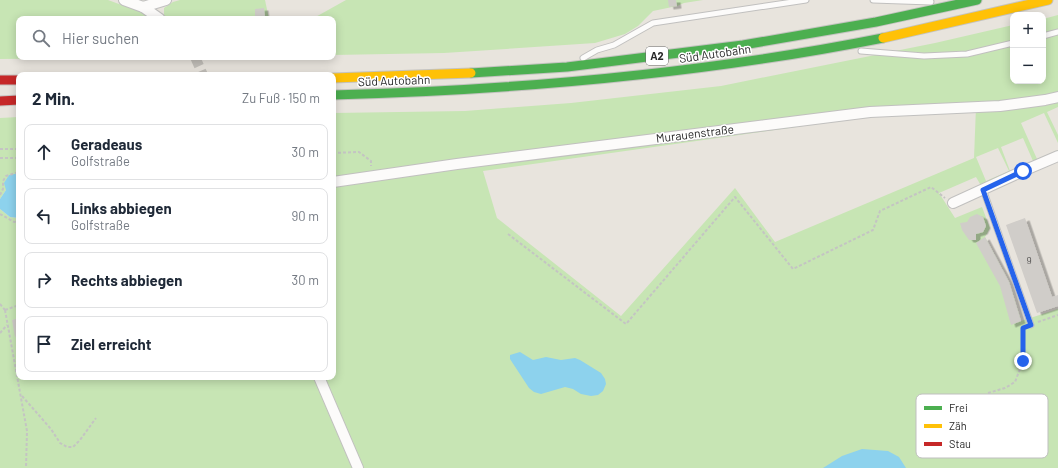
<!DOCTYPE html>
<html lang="de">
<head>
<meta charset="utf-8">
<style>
	:root { --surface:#fff; --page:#f6f6f7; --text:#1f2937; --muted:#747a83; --line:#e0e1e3 }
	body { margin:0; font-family:Barlow,sans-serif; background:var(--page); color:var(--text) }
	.controls { position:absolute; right:12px; top:12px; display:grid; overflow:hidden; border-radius:8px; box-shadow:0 2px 10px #0003 }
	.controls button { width:36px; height:36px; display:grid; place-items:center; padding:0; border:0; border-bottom:1px solid var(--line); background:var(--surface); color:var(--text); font:20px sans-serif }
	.stop { position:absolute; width:12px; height:12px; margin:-9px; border:3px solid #2563eb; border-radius:50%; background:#fff }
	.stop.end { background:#2563eb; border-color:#fff; box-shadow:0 1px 4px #0008 }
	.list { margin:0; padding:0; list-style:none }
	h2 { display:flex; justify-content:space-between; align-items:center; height:52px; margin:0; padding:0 16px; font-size:17px }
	h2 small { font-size:13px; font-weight:400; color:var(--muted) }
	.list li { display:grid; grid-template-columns:26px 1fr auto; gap:12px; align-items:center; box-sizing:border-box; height:56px; margin:0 8px 8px; padding:0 8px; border:1px solid var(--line); border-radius:8px }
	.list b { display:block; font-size:15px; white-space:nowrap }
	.list p { margin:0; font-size:13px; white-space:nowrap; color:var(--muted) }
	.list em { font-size:13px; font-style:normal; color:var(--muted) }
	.icon { flex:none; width:22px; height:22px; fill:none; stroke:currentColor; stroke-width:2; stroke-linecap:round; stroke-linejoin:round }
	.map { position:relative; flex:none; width:1058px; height:468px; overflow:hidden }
	.search { position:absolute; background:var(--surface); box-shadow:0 2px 10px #0003; left:16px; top:16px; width:320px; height:44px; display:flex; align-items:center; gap:10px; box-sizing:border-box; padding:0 14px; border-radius:8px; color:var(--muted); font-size:15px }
	.panel { position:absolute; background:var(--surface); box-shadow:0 2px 10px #0003; left:16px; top:72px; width:320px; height:308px; border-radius:8px }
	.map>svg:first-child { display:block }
</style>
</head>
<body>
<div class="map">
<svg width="1058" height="468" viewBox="0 0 1058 468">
	<defs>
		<filter id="shadow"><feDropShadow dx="4.5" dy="2.5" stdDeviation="0" flood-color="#0004"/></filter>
	</defs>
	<rect width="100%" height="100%" fill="#e8e4dd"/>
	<g fill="#c7e5b4" fill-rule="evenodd">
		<path d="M0,0H108L146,14L154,19H19V57H184L0,59Z"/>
		<path d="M180,0H265L269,19H168L164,15V8L173,2Z"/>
		<path d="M346,0H703L684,3L677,6L653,11L638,26L625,34L595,43L444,53L333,55V19H312Z"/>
		<path d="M1058,15V107L1047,112L1058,135V143L1044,113L1021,123L1037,159L1058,150V156L983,189L976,177L939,193L955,218L982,207L990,228L985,237L1009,282L1021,321L1058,309V468H0V209L10,217L19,218V377H333V113L465,111L571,103L721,86L935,43L1013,25V81H1043V19ZM976,107L974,158L775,242L735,188L621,316L497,218L483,171L875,116ZM1023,138L1033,161L1010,171L1001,147ZM998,148L1009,171L986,181L976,157Z"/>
		<path d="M19,117V173L9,175L6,190L0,199V118Z"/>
	</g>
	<g fill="#8dd2ed">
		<path d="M19,173V218L10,217L0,209V199L6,190L4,183L9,175Z"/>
		<path d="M520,352L533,360L546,357L561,360L575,358L580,360L601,373L605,379L606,384L603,391L598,395L591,396L581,394L573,389L565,387L541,394L534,392L529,388L510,359V355Z"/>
		<path d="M862,449L888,451L899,457L906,468H823L842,456Z"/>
	</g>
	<g fill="#d0cdc9" filter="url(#shadow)">
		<path d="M668,0H676L677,6L669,7Z"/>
		<path d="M264,8L265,17L255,18V9Z"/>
		<path d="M977,214L983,217L986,226L983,232L976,234V240H969L962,230L960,223L967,222L970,217Z"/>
		<path d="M1025,218L1052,297L1058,295V306L1037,313L1006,225Z"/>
		<path d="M985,237L1009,282L1021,321L1011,325L1000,286L976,243Z"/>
		<path d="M19,318V336L15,337L12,320Z"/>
	</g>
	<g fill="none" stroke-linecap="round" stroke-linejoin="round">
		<path stroke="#c2bfb9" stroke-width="10" stroke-dasharray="10 5" stroke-linecap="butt" d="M195,57L203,75"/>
		<g stroke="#c1c0bf" stroke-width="7">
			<g id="lane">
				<path d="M873,0L931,2"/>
				<path d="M1043,36L1058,32"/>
				<path d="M861,51L924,56L967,54L1013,43"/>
				<path d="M583,58L597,50L614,45L653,23L806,0"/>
				<path d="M983,189L1031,325"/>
			</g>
		</g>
		<g stroke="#c1c0bf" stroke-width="12">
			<g id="street">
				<path d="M124,0L143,7L160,19"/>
				<path d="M143,7L166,0"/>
				<path d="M333,182L457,164L870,112L1000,106L1045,100L1058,97"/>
				<path d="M953,203L1023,171L1058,156"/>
				<path d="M319,377L358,468"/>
			</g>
		</g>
		<g stroke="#c4c3c0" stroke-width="11">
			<g id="fast">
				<path d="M471,73L567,67L743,45L876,22L977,0"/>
				<path d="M333,95C518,90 702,74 883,38"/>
			</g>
		</g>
		<g stroke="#c4c3c0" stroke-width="11">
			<g id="slow">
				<path d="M883,38L1048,0"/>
				<path d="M333,78L471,73"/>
			</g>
		</g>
		<g stroke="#c4c3c0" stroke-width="11">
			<g id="jam">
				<path d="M0,80H19"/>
				<path d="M0,101L19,100"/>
			</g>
		</g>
		<g stroke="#c4c4c3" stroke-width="2" stroke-dasharray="3 2" stroke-linecap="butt">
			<path d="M0,149H19"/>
			<path d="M333,153L359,152L371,161V166"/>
			<path d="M0,158H19"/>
			<path d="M0,195L3,189V181L6,176L19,172"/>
			<path d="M0,214L14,222L19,221"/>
			<path d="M508,234L626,324L735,197L793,269L873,230L880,211L931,187L945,198"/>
			<path d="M0,304L5,310"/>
			<path d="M5,310L27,431L26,468"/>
			<path d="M5,310L19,305"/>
			<path d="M1038,322L1058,315"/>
			<path d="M0,333L7,325"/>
			<path d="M988,393L1005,388L1015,382L1023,361V328L1024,327"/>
			<path d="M22,396L51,429L60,443L67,447H73L80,440L96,418"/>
		</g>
		<use href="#lane" stroke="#fcfbfa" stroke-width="5"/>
		<use href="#street" stroke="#fcfbfa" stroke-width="10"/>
		<use href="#fast" stroke="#4caf50" stroke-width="9"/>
		<use href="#slow" stroke="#ffc107" stroke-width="9"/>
		<use href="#jam" stroke="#c62828" stroke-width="9"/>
	</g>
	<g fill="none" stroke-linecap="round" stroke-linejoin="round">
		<path stroke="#2563eb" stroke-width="5" d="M1023,361V328L1031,325L983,190L1023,171"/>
	</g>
	<g text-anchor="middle" stroke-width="3" stroke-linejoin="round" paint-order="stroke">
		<g font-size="10" fill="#545352">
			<text x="1029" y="264">9</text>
		</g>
		<rect fill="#fff" stroke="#696969" stroke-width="1" x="646" y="47" width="22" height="18" rx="3"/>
		<g font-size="11" font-weight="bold" fill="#292929">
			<text x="657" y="60">A2</text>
		</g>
		<g font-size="12" fill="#292929" stroke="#fff">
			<text transform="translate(715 54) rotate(-8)" y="4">Süd Autobahn</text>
			<text transform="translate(394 81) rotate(-2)" y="4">Süd Autobahn</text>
			<text transform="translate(695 134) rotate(-7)" y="4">Murauenstraße</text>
		</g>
	</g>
	<rect x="916" y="394" width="132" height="64" rx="6" fill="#fff" stroke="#bfbfbf" stroke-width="1"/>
	<rect x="924" y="406" width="18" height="4" fill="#4caf50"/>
	<rect x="924" y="424" width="18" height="4" fill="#ffc107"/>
	<rect x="924" y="442" width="18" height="4" fill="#c62828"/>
	<g font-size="11" fill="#292929">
		<text x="949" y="412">Frei</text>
		<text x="949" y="430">Zäh</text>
		<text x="949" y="448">Stau</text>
	</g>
</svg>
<div class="controls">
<button>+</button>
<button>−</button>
</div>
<div class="stop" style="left:1023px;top:171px"></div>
<div class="stop end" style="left:1023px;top:361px"></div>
<div class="search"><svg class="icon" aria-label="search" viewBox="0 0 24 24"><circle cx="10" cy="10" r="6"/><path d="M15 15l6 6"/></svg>Hier suchen</div>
<section class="panel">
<h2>2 Min.<small>Zu Fuß · 150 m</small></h2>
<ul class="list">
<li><svg class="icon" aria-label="ahead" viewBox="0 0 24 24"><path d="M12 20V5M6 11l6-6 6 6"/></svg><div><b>Geradeaus</b><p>Golfstraße</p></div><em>30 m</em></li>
<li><svg class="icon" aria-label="left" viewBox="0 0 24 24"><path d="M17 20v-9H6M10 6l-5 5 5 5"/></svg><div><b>Links abbiegen</b><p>Golfstraße</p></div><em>90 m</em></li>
<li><svg class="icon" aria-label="right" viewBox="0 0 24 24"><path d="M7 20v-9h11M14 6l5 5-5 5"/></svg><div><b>Rechts abbiegen</b></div><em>30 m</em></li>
<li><svg class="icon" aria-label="arrive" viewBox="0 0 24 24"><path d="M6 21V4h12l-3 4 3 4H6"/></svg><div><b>Ziel erreicht</b></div></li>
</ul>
</section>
</div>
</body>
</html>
